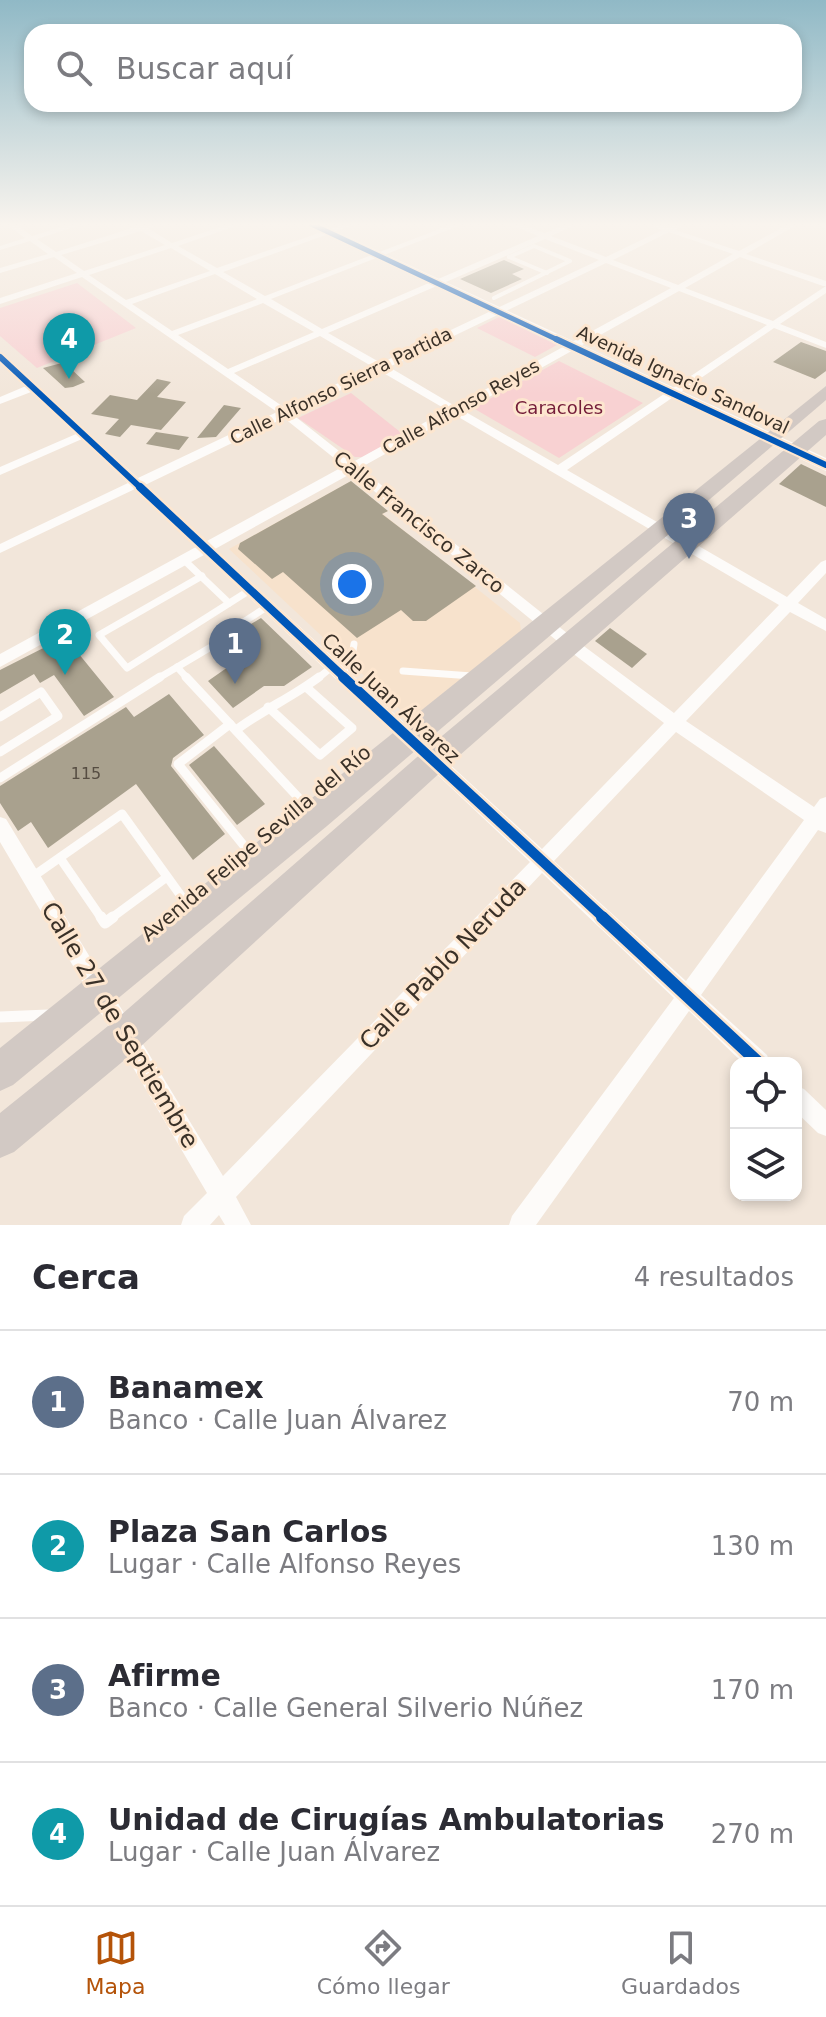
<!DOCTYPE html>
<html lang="es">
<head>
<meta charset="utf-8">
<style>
	:root { --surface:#fff; --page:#f7f7f7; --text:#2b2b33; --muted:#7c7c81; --line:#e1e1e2; --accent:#b45309 }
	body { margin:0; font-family:"DejaVu Sans",sans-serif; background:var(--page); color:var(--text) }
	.controls { position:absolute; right:24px; bottom:24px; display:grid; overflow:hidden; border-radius:16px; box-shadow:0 4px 12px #0003 }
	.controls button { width:72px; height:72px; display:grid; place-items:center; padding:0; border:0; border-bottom:2px solid var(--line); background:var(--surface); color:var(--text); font:40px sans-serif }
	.you { position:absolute; left:352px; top:584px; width:28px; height:28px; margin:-20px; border:6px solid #fff; border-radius:50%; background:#1a73e8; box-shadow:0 0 0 12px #1a73e833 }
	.badge { display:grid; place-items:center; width:52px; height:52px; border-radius:50%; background:var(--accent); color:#fff; font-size:26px; font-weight:700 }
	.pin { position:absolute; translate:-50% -66px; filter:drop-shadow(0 2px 4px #0008) }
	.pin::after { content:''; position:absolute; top:42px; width:28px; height:24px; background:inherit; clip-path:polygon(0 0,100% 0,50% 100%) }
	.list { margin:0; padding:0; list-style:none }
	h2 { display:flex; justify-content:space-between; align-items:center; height:104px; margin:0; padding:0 32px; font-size:34px }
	h2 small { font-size:26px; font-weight:400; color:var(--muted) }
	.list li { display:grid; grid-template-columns:52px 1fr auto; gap:24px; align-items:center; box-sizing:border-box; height:144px; padding:0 32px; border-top:2px solid var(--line) }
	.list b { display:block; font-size:30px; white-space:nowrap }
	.list p { margin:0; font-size:26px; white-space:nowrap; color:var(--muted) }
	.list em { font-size:26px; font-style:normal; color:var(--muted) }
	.icon { flex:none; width:44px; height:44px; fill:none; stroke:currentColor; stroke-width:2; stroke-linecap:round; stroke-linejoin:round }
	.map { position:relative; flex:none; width:826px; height:1225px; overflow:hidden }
	.search { position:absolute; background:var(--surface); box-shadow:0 4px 12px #0003; left:24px; right:24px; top:24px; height:88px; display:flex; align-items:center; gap:20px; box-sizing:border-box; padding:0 28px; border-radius:24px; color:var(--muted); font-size:30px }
	.sheet { height:680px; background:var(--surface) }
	nav { display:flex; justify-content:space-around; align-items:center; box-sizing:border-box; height:112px; border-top:2px solid var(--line); background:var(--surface); font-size:22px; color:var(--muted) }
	nav a { display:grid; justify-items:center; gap:4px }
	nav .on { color:var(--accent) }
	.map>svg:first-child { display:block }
</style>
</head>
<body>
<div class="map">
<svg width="826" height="1225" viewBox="0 0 826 1225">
	<rect width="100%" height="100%" fill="#f2e6da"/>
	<path fill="#f7e2cc" d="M351,481L388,511L383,514L520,623L521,631L417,716L408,717L229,549Z"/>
	<g fill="#f8d1d2">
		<path d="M77,283L136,328L37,368L0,336V308Z"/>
		<path d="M499,317L557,345L535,357L477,328Z"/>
		<path d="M559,361L643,403L559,458L473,408Z"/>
		<path d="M351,393L404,435L362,457H355L298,418Z"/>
	</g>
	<g fill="#a9a18e">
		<path d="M504,260L524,269L512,274L522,279L491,293L460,279Z"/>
		<path d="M801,342L826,351V371L815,379L773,362Z"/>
		<path d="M84,357L70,368L85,382L73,387L65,388L43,368Z"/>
		<path d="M157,379L171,382L157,397L186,402L161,430L131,425L120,437L105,434L119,419L91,414L110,395L137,400Z"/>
		<path d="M224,405L241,408L216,437L197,438Z"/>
		<path d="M156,432L189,437L179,450L146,444Z"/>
		<path d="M801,464L826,476V507L779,484Z"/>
		<path d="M351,481L388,511L382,514L476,586L426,621H413L401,610L357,638L283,572L272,579L238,549L240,543Z"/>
		<path d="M261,618L312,667L284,686H264L233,708L208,681L238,660L222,641Z"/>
		<path d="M610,628L647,654L632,668L595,641Z"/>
		<path d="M65,637L114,697L84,716L54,675L40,683L34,674L0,694V670Z"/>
		<path d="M169,694L204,735L173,758L171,766L225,834L193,860L136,784L48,848L31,822L18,831L0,803V786L126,707L134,717Z"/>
		<path d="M214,746L265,804L237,825L189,765Z"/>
	</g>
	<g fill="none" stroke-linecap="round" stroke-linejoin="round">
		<g stroke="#fdfbf9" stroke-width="4">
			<path d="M509,257L547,273"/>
			<path d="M494,298L570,261L534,246L509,257"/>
		</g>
		<g stroke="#fdfbf9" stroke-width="7">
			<path d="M184,560L229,603"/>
			<path d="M202,576L99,635L127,668L250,590"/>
			<path d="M233,629L268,606"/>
			<path d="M177,667L188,679"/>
			<path d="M403,671L472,676"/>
			<path d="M349,678L354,644"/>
			<path d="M157,679L216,644L232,659"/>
			<path d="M317,679L333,666"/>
		</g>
		<g stroke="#fdfbf9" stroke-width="9">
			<path d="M186,677L309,809"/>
			<path d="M268,707L320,755L352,728L306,687"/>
			<path d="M0,717L41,692L58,716L0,752"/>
			<path d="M230,724L178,764L253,857"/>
			<path d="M236,730C264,709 291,698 319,677"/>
			<path d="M0,778L160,677"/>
			<path d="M60,858L102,919"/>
			<path d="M32,877L122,814L189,907"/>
			<path d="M110,919L167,877"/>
		</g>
		<g stroke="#fdfbf9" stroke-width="11">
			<path d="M101,917L105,923L113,917"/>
			<path d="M0,1017L48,1015"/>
		</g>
		<g fill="#fdfbf9" fill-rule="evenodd">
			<path d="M5,223H14L32,236L74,223H86L37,239L56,252L135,227L129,223L142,225L162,223L148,228L172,243L233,223H244L178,246L217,268L348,223H359L223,272L265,296L455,223H466L271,299L322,329L538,236L507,223H517L545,233L569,223H579L551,236L606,257L662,230L645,223H656L668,227L677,223H687L675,230L739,251L791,223H800L746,254L826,281V293L780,324L826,342V348L774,328L567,470L787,597L821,562L826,560V573L798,603L826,619V631L790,612L686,721L814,807L820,799L826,797V833L818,830L701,995L767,1055L770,1063H743L689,1011L536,1225H509L512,1216L674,998L542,873L236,1197L251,1225H225L219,1215L210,1225H181L184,1216L207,1193L0,842V817L6,819L223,1176L530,862L204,555L0,667V654L196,547L135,489L0,553V544L128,483L82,439L0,475V467L76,434L31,392L0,404V397L26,386L0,362V354L138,478L277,412L82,277L0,304V298L77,273L54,257L0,273V268L48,254L30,241L0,250V246L25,238ZM141,231L165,245L84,271L61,255ZM669,232L733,254L678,285L613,260ZM545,239L599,260L381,363L328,333ZM171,248L210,271L126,300L89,275ZM740,257L823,286H826L773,321L685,288ZM606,263L671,288L455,406L389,367ZM215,274L257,299L172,331L132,304ZM679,291L767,325L558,465L464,411ZM263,303L314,332L228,369L178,335ZM320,336L373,367L285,408L234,373ZM380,371L447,410L353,462L292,414ZM455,415L779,605L674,713L577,641L360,468ZM284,418L344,466L207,541L145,485ZM352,473L567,649L664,723L542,849L215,549ZM676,732L804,820L686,981L554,861Z"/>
			<path d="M814,223H826V228Z"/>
			<path d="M796,1086L804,1089L826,1110V1136L818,1133L796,1112Z"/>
		</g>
		<path fill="#fdfbf9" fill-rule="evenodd" d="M303,223H318L826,458V471Z"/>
		<g fill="#d2c9c4" fill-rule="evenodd">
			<path d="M826,386V400L327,826L13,1085L0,1091V1048Z"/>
			<path d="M826,419V435L444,769L139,1048L14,1152L0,1158V1113L113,1022L424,751L819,421Z"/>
		</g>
		<g stroke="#fde6cf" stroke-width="8">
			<path id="cycleway-far4" d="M309,223L560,341"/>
		</g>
		<g stroke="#fde6cf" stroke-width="10">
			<g id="cycleway-far3">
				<path d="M556,339L826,465"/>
				<path d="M0,357L142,489"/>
			</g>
		</g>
		<g stroke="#fde6cf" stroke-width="13">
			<path id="cycleway-far2" d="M140,487L346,679"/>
		</g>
		<g stroke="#fde6cf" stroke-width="15">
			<path id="cycleway-far1" d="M343,677L605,919"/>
		</g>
		<g stroke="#fde6cf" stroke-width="17">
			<path id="cycleway" d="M602,917L759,1063"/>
		</g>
		<use href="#cycleway-far4" stroke="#0057b8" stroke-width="5"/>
		<use href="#cycleway-far3" stroke="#0057b8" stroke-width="6"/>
		<use href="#cycleway-far2" stroke="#0057b8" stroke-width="8"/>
		<use href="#cycleway-far1" stroke="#0057b8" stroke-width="10"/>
		<use href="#cycleway" stroke="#0057b8" stroke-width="12"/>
	</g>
	<linearGradient id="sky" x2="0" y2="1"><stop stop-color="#90b9c6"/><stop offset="0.57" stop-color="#f9f4ee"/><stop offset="1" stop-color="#f9f4ee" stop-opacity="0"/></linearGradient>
	<rect width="826" height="394" fill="url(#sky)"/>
	<g text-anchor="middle" stroke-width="6" stroke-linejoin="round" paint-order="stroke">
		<g font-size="16" fill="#564d42">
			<text x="86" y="779">115</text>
		</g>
		<g font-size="18" fill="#3a3128" stroke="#fde6cf">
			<text transform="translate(683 380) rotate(25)" y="6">Avenida Ignacio Sandoval</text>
			<text transform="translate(341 386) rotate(-26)" y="6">Calle Alfonso Sierra Partida</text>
			<text transform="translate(461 407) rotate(-29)" y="6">Calle Alfonso Reyes</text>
		</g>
		<g font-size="18" fill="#741d39" stroke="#fde6cf">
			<text x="559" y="414">Caracoles</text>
		</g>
		<g font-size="20" fill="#3a3128" stroke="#fde6cf">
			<text transform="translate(419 522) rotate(39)" y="7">Calle Francisco Zarco</text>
			<text transform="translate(391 698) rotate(43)" y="7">Calle Juan Álvarez</text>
			<text transform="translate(256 843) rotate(-40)" y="7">Avenida Felipe Sevilla del Río</text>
		</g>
		<g font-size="24" fill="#3a3128" stroke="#fde6cf">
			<text transform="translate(443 964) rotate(-46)" y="8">Calle Pablo Neruda</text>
			<text transform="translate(120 1025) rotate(59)" y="8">Calle 27 de Septiembre</text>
		</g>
	</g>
</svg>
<div class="controls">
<button><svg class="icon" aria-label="locate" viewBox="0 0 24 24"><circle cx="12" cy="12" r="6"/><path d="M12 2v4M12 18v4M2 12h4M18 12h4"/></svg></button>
<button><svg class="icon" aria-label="layers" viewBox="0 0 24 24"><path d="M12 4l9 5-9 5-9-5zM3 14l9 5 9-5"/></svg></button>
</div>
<div class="you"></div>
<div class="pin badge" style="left:235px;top:684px;background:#5c6f8a">1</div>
<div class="pin badge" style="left:65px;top:675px;background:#0f9aa8">2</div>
<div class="pin badge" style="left:689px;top:559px;background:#5c6f8a">3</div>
<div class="pin badge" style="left:69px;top:379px;background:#0f9aa8">4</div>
<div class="search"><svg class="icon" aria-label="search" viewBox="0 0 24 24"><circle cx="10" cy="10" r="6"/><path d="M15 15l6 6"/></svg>Buscar aquí</div>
</div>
<section class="sheet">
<h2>Cerca<small>4 resultados</small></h2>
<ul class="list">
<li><span class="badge" style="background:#5c6f8a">1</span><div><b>Banamex</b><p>Banco · Calle Juan Álvarez</p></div><em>70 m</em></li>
<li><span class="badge" style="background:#0f9aa8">2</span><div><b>Plaza San Carlos</b><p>Lugar · Calle Alfonso Reyes</p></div><em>130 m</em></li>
<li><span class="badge" style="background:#5c6f8a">3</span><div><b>Afirme</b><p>Banco · Calle General Silverio Núñez</p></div><em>170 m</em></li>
<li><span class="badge" style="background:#0f9aa8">4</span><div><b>Unidad de Cirugías Ambulatorias</b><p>Lugar · Calle Juan Álvarez</p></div><em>270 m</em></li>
</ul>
</section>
<nav>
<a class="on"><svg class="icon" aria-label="map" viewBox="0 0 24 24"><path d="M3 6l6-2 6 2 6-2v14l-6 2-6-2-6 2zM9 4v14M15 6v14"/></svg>Mapa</a>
<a><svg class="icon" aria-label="directions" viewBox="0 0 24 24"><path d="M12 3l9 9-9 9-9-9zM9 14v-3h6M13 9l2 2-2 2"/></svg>Cómo llegar</a>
<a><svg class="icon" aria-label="saved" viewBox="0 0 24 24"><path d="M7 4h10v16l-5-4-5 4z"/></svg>Guardados</a>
</nav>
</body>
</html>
